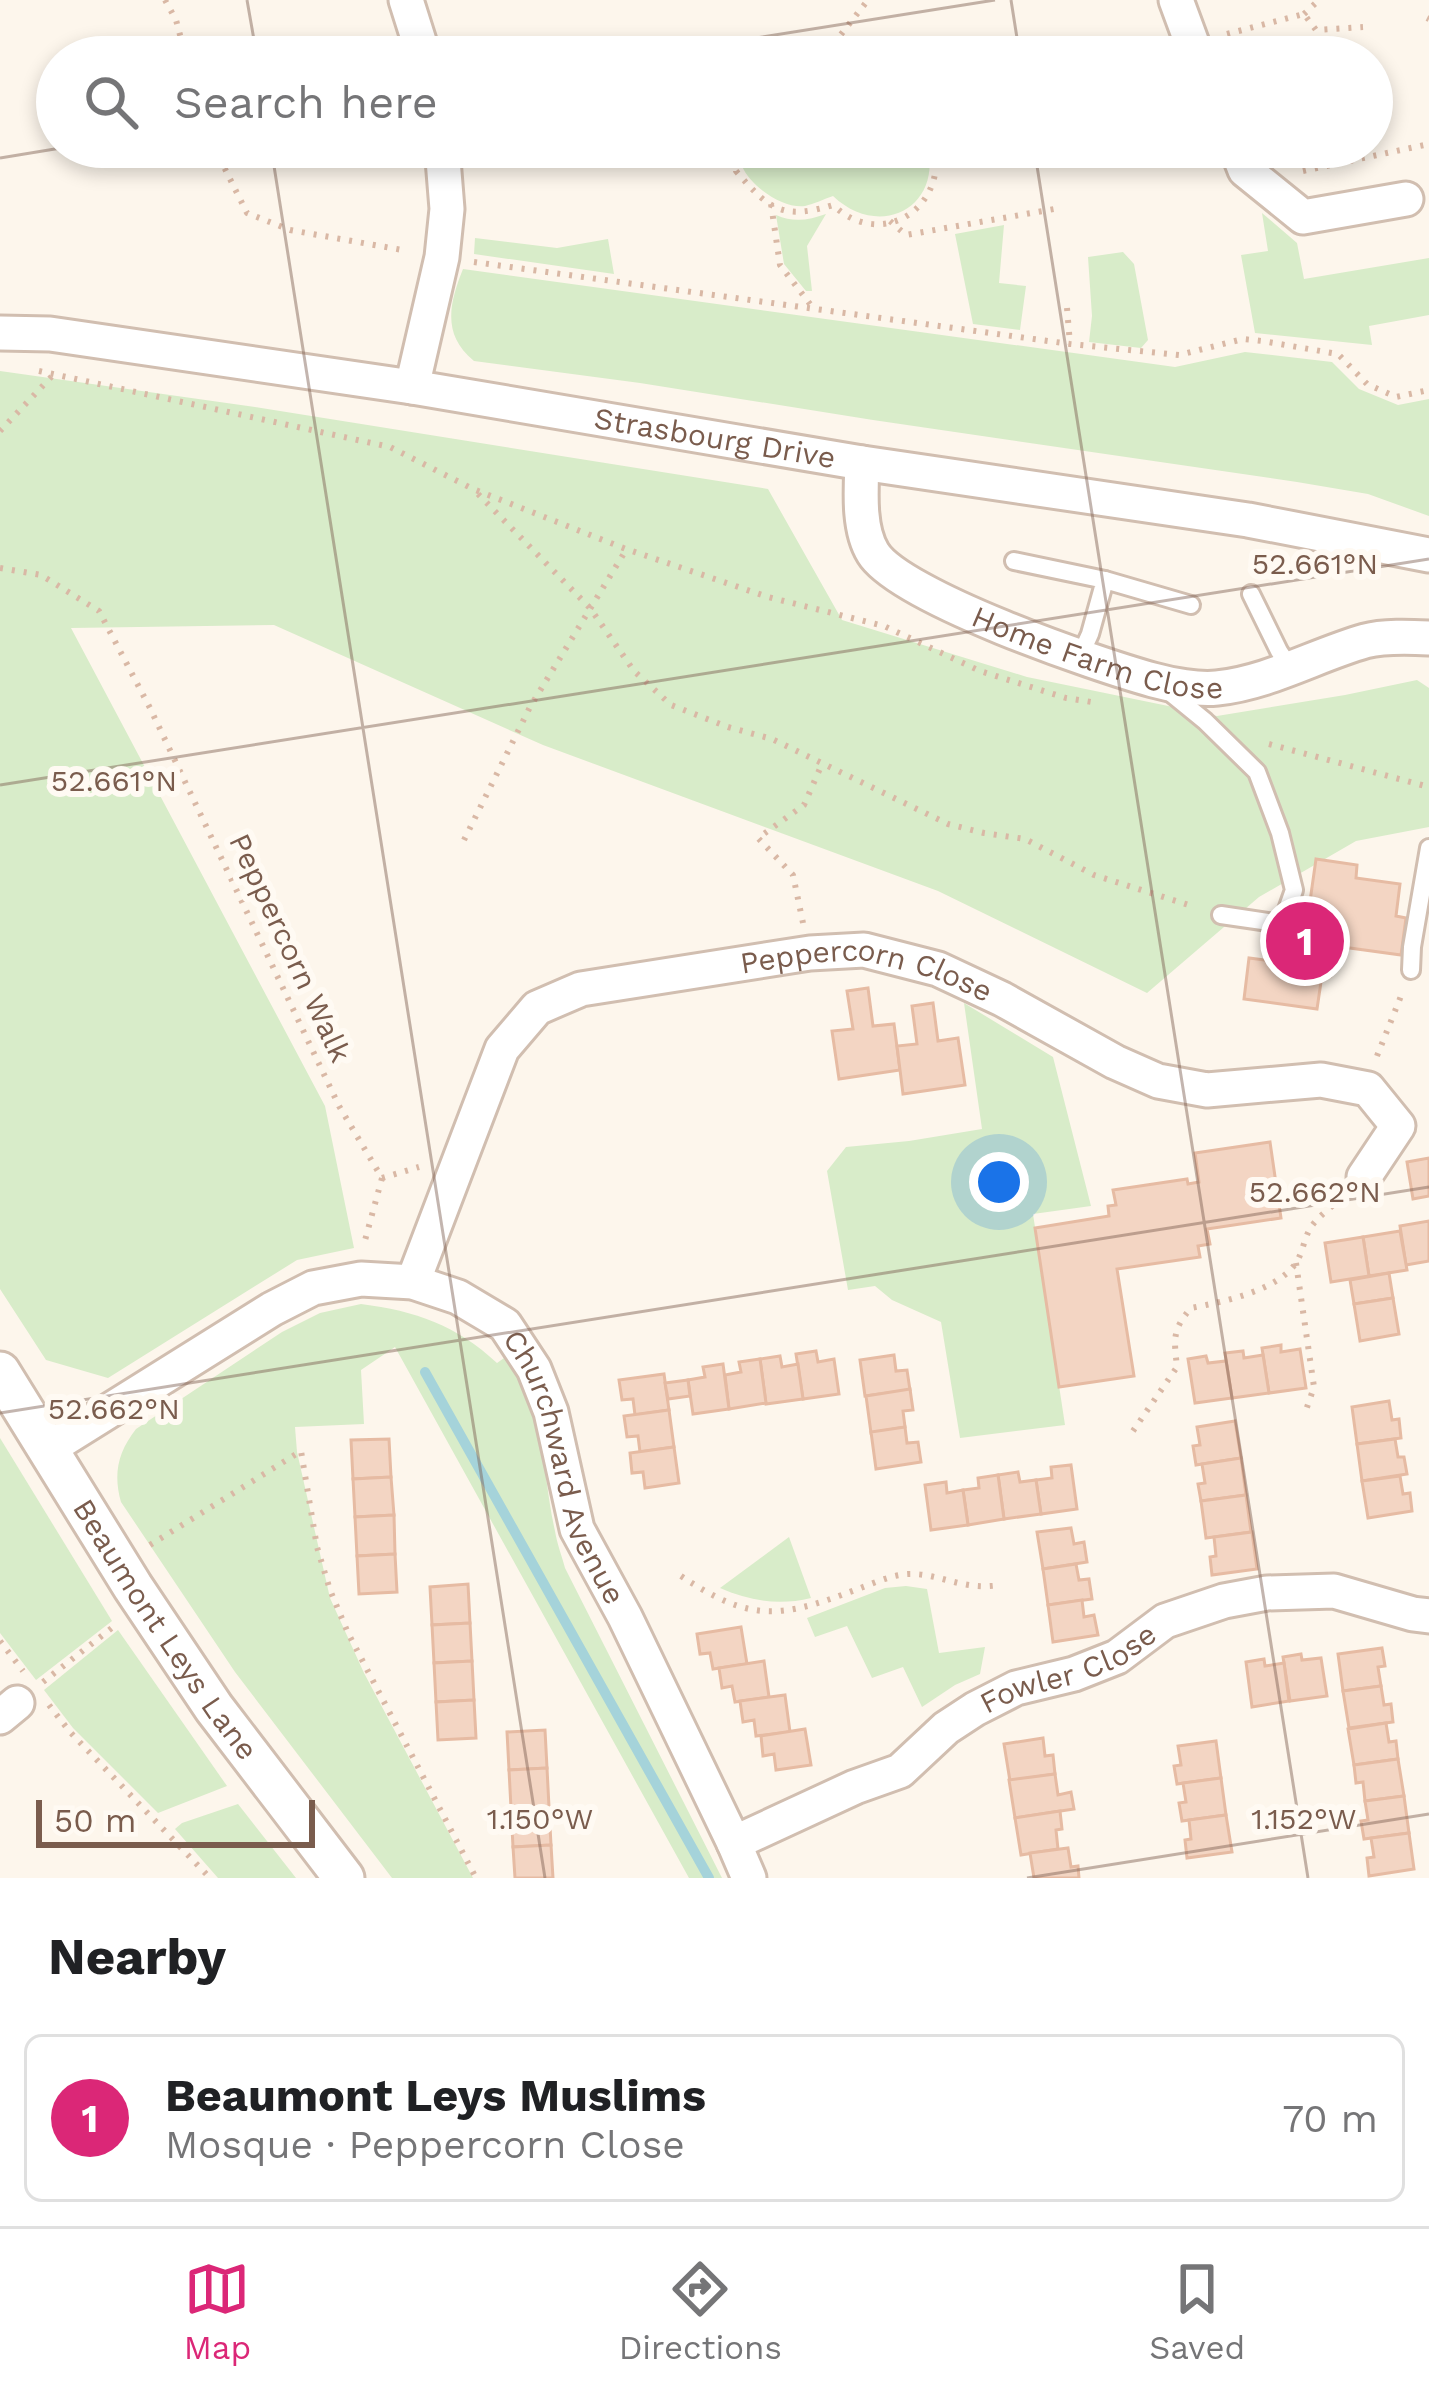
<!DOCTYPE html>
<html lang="en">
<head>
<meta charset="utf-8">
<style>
	:root { --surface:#fff; --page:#f2f2f2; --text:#202124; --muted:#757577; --line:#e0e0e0; --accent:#db2777 }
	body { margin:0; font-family:"Work Sans",sans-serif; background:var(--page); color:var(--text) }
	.scale { position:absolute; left:36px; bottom:30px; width:279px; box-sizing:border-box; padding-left:12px; border:6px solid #7a5c4d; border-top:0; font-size:33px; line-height:42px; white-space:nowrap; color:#7a5c4d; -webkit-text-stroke:9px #fffaf3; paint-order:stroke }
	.you { position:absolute; left:999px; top:1182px; width:42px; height:42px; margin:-30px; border:9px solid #fff; border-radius:50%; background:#1a73e8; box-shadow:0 0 0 18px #1a73e833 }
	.badge { display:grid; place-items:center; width:78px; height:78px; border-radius:50%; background:var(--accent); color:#fff; font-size:39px; font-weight:700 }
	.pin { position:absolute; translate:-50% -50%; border:6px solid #fff; box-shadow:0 3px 12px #0006 }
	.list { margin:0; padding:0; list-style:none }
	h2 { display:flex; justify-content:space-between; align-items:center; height:156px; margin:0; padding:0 48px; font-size:51px }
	h2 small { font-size:39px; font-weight:400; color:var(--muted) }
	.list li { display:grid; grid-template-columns:78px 1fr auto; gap:36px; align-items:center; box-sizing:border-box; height:168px; margin:0 24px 24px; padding:0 24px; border:3px solid var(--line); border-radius:18px }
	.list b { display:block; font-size:45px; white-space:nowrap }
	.list p { margin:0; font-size:39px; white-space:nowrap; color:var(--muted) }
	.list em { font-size:39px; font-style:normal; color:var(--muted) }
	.icon { flex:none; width:66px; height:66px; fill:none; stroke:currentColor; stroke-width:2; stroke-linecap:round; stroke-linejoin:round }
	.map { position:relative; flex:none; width:1429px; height:1878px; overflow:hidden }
	.search { position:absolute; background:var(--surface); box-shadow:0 6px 18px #0003; left:36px; right:36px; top:36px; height:132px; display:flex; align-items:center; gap:30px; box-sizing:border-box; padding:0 42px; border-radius:66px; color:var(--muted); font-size:45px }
	.sheet { height:348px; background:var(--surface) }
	nav { display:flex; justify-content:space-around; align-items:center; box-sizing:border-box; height:168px; border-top:3px solid var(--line); background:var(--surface); font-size:33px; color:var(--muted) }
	nav a { display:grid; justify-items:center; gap:6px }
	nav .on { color:var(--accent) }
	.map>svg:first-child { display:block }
</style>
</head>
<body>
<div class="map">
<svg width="1429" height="1878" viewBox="0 0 1429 1878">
	<rect width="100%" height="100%" fill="#fdf6ec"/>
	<g fill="#d8ecc9">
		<path d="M743,147H928C941,210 878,239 833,196C824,199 814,204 805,206C783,209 750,186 742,166C739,158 741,155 743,147Z"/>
		<path d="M1262,213L1297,243L1304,279L1429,258V315L1369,326L1372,345L1255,333L1241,255L1268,251Z"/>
		<path d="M826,214L807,246L812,291H806L784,264L776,215C794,223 809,220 826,214Z"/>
		<path d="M1004,225L999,283L1026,286L1020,330L973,324L955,234Z"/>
		<path d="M475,238L557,248L608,239L614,274L474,254Z"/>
		<path d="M1123,252L1134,264L1148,340L1141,348L1089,342L1092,316L1088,257Z"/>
		<path d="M463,269L1175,367L1245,352L1332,362L1359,389L1398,405L1429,399V516L1368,494L1297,482L873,420L640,383L474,361C442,335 449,304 463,269Z"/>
		<path d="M0,371L255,407L768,489L842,620L1027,677L1217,716L1345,695L1417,680L1429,688V827L1356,841L1259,897L1147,993L938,891L543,745L274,625L71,628L325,1106L354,1248L297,1260L108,1378L46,1360L0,1289Z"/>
		<path d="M964,1003L1053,1057L1091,1206L1033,1214L1065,1425L960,1438L941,1322L892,1300L875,1286L848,1290L827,1171L846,1147L909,1141L982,1129Z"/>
		<path d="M361,1304C416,1311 456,1325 497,1363L507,1356C545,1405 542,1473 555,1531C557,1544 562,1556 565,1568L722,1878H689L395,1347L361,1370L364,1424L295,1427L297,1452L330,1598L364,1673L473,1878H392L235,1672L121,1502C113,1474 118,1452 136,1429L282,1332L320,1313Z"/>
		<path d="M0,1438L112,1621L36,1680L0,1633Z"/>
		<path d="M789,1537L811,1598C779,1606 750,1601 720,1588Z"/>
		<path d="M906,1586L927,1589L939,1653L985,1647L980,1674L955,1685L922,1707L903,1667L872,1678L847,1626L815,1637L807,1618L885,1588Z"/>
		<path d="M118,1630L227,1786L158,1813L73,1728L44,1690Z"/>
		<path d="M238,1804L296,1878H218L175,1829L182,1823Z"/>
	</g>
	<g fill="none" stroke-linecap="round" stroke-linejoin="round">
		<path stroke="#a5d3da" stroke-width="10" d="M425,1372L709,1878"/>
	</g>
	<g fill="#f3d5c3" stroke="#e6bba3" stroke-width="3">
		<path d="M1316,859L1357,865L1356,878L1400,884L1396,916L1406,918L1401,955L1335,946L1331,976L1321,982L1317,1009L1244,999L1249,958L1301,965Z"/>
		<path d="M868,988L873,1026L894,1024L900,1070L839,1079L832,1031L853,1029L847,991Z"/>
		<path d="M933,1003L938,1041L958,1038L965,1085L903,1094L897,1046L917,1044L912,1006Z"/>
		<path d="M1270,1142L1281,1218L1207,1229L1210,1244L1198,1246L1200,1257L1117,1269L1134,1376L1059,1387L1035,1228L1109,1216L1108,1206L1116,1205L1113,1190L1187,1179L1188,1184L1199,1182L1195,1153Z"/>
		<path d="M1429,1158V1196L1413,1199L1407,1162Z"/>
		<path d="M1429,1221V1261L1406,1265L1400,1226Z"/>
		<path d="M1400,1231L1407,1270L1369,1276L1363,1237Z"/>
		<path d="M1363,1237L1369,1276L1331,1282L1325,1243Z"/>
		<path d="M1389,1273L1393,1298L1354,1304L1350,1280Z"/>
		<path d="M1393,1298L1399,1334L1360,1341L1354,1304Z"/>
		<path d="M1281,1345V1352L1300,1349L1306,1388L1269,1393L1262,1348Z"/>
		<path d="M816,1351L818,1362L834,1359L839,1394L803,1399L796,1354Z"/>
		<path d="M1243,1351L1244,1358L1263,1355L1269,1393L1232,1398L1225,1353Z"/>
		<path d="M894,1355L896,1371L907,1370L910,1390L865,1396L860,1360Z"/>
		<path d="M780,1356L782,1367L798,1364L803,1399L766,1404L760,1359Z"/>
		<path d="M1206,1356L1208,1363L1226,1361L1232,1398L1195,1403L1188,1359Z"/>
		<path d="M760,1359L766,1403L729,1409L725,1375L741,1372L739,1362Z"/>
		<path d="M723,1364L729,1409L693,1414L688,1380L705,1377L703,1367Z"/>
		<path d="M664,1374L669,1410L635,1415L633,1399L622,1400L619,1380Z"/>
		<path d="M688,1380L690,1396L668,1399L665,1383Z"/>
		<path d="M910,1389L913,1410L903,1411L905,1427L871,1433L866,1396Z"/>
		<path d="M1389,1401L1392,1420L1399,1419L1401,1438L1357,1444L1352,1407Z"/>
		<path d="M669,1410L674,1447L640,1452L638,1436L627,1437L624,1416Z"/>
		<path d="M1235,1421L1241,1458L1196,1465L1193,1446L1200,1445L1197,1427Z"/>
		<path d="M905,1427L907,1443L918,1442L921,1462L876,1469L871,1432Z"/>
		<path d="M389,1439L391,1477L353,1479L351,1440Z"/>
		<path d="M1395,1439L1398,1457H1404L1407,1474L1362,1481L1357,1444Z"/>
		<path d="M674,1447L679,1483L645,1488L643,1472L632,1473L630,1453Z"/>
		<path d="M1241,1458L1246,1495L1201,1501L1198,1484L1205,1483L1202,1464Z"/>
		<path d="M1071,1465L1077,1509L1041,1514L1036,1480L1052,1478L1051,1467Z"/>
		<path d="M1018,1472L1020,1482L1036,1480L1041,1514L1004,1519L998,1475Z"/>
		<path d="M998,1475L1004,1519L968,1525L963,1490L979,1488L978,1478Z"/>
		<path d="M1400,1476L1403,1494L1410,1493L1412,1511L1368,1518L1362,1481Z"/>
		<path d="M391,1477L394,1515L355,1517L353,1479Z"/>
		<path d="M946,1482L947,1493L963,1490L968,1525L931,1530L925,1485Z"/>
		<path d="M1246,1495L1251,1532L1206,1538L1201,1501Z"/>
		<path d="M394,1515L395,1554L357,1556L355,1517Z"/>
		<path d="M1071,1528L1074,1544L1084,1542L1087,1562L1043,1569L1037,1532Z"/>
		<path d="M1252,1532L1257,1569L1212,1575L1210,1557L1216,1556L1214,1537Z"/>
		<path d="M395,1554L397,1592L359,1594L357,1556Z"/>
		<path d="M1076,1564L1079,1580L1089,1579L1092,1599L1048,1605L1043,1569Z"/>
		<path d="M468,1584L470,1623L432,1625L430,1587Z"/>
		<path d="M1082,1600L1084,1617L1094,1615L1098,1635L1053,1642L1048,1605Z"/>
		<path d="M470,1623L472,1661L434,1663L432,1625Z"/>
		<path d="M741,1627L747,1664L713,1669L710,1653L700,1654L697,1634Z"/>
		<path d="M1382,1648L1385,1666L1378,1667L1381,1686L1343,1691L1338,1654Z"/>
		<path d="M1301,1654L1302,1660L1321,1658L1327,1696L1290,1701L1283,1657Z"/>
		<path d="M1264,1659L1265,1666L1284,1663L1289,1701L1252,1707L1246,1662Z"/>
		<path d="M472,1661L474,1700L436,1702L434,1663Z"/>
		<path d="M764,1661L769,1697L735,1702L732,1686L722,1688L719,1668Z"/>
		<path d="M1381,1686L1384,1705L1391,1704L1393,1722L1349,1728L1343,1691Z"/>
		<path d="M785,1695L790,1732L756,1736L754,1720L743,1722L740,1701Z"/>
		<path d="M474,1700L476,1738L438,1740L436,1702Z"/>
		<path d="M1386,1723L1389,1742L1396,1741L1398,1759L1354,1765L1348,1729Z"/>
		<path d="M805,1729L811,1765L776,1770L774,1754L763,1756L761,1736Z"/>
		<path d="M545,1730L547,1768L509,1770L507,1732Z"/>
		<path d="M1043,1738L1045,1756L1053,1755L1055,1774L1010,1781L1004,1744Z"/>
		<path d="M1216,1741L1221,1778L1177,1784L1174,1766L1181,1765L1178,1746Z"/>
		<path d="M1398,1759L1404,1796L1365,1801L1363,1782L1356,1783L1354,1765Z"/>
		<path d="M547,1768L549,1807L511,1808L509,1770Z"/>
		<path d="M1055,1774L1058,1795L1071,1792L1074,1809L1015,1818L1009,1780Z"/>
		<path d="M1221,1778L1226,1815L1182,1821L1179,1803L1186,1802L1183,1783Z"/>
		<path d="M1404,1796L1409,1833L1364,1839L1361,1821L1368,1820L1365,1801Z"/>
		<path d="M549,1807L551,1845L513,1847L511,1808Z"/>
		<path d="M1060,1811L1062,1829L1056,1830L1058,1849L1021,1855L1015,1818Z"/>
		<path d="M1226,1815L1232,1852L1187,1858L1185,1840L1191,1839L1189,1820Z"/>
		<path d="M1409,1833L1414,1869L1369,1876L1367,1858L1374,1857L1371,1838Z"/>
		<path d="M551,1845L553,1878H515L513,1847Z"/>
		<path d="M1068,1848L1071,1867L1078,1866L1079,1878H1034L1030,1853Z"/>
	</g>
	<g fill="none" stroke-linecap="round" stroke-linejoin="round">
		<g stroke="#d1beb0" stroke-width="22">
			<g id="service">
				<path d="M1014,561L1105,580L1090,634L1080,656"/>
				<path d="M1105,580L1191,605"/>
				<path d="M1251,594L1279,651L1290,668"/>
				<path d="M1167,690L1205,721L1257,772L1280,833L1294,890L1282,924L1221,915"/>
				<path d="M1411,970L1412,947L1429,848"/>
			</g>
		</g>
		<g stroke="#d1beb0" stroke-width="39">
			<g id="minor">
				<path d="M406,0L424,57"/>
				<path d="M1176,0L1197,57"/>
				<path d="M1236,147L1245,170L1303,217L1406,199"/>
				<path id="s1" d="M0,333L50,334L412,387L862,463L1248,520L1429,555"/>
				<path d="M412,387L442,257L447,209L442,147"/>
				<path id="s2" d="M862,463C861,490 858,529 873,553C900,597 1098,665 1153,680C1171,685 1198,690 1217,688C1268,683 1316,655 1365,641C1384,636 1409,637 1429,638"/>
				<path id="s3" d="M413,1282L502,1049L537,1008L581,989L810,953L864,950L938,969L1002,999L1115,1062L1158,1081L1207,1090L1321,1080L1368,1089L1398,1126L1364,1177"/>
				<path id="s4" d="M48,1449L272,1309L313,1288L361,1279L413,1282L458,1297L505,1325L534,1369L551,1412L577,1529L625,1617L734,1843L749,1878"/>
				<path d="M0,1717L17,1703"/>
				<path id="s5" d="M734,1843L855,1787L900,1771L946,1728L975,1709L1016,1688L1074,1674L1117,1657L1165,1621L1224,1601L1267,1593L1334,1591L1413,1614L1429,1616"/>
			</g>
		</g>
		<g stroke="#d1beb0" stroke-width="45">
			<g id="tertiary">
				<path id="s6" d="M0,1372L133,1587L214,1708L344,1878"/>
			</g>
		</g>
		<g stroke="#d9b8a5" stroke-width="6" stroke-dasharray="3 9" stroke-linecap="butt">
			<path d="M165,0L176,20L186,57"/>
			<path d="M1304,14L1319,0"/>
			<path d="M1427,18L1429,19"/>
			<path d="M1227,34L1304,14L1316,30L1363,27"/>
			<path d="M838,56L835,42L868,0"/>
			<path d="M839,56L848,53L870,57"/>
			<path d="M478,57L563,43L574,57"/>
			<path d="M214,147L247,213L290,230L408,251"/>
			<path d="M735,147L736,171C769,210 783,220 833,205C880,250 946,210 935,147"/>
			<path d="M1303,171L1429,144"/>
			<path d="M771,204L780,265L813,308"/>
			<path d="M890,221L906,235L1060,208"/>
			<path d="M474,262L1070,344L1179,355L1243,339L1262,341L1338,354L1367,384L1396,397L1429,390"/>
			<path d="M1067,308L1070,344"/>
			<path d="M39,371L390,447L473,489L626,549L768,597L884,626L980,671L1066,698L1098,703"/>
			<path d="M0,431L53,375"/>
			<path d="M478,494L590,608L634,671L671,705L728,727L772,739L948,824L984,833L1025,839L1094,875L1195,907"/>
			<path d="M0,568L41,575L99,611L150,708L339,1106L382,1178L364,1244"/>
			<path d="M1269,744L1429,787"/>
			<path d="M464,840L530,707L626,550"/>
			<path d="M803,923L793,875L758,838L804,805L822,764"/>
			<path d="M1377,1056L1403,991"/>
			<path d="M382,1178L419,1167"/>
			<path d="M1296,1263L1314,1387L1305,1413"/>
			<path d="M1133,1431L1177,1367C1174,1339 1172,1330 1191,1308C1222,1302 1277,1291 1296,1263C1303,1252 1304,1238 1311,1227C1318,1217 1330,1208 1339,1200"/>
			<path d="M150,1545L301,1451L317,1547L330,1590L348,1633L476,1878"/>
			<path d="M681,1576C750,1622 779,1619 855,1590C872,1584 890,1575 908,1574C941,1573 961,1591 1000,1585"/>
			<path d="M0,1641L23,1671"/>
			<path d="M43,1682L113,1627"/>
			<path d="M49,1705L70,1732L210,1878"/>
		</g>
		<use href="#service" stroke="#fff" stroke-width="16"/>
		<use href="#minor" stroke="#fff" stroke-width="33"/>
		<use href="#tertiary" stroke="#fff" stroke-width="39"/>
	</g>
	<path fill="none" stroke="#7a5c4d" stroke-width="3" stroke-opacity="0.45" d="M247,0L257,57M1011,0L1020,57M636,57L995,0M271,147L545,1878M1034,147L1308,1878M0,158L67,147M0,785L1429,559M0,1413L1429,1187M1027,1878L1429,1814"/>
	<g text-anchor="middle" stroke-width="12" stroke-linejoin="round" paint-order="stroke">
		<g font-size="30" fill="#7a5c4d" stroke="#fffaf3">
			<text dy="10" stroke="none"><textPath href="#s1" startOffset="723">Strasbourg Drive</textPath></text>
			<text dy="10" stroke="none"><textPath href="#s2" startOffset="342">Home Farm Close</textPath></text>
			<text transform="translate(290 948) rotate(65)" y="10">Peppercorn Walk</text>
			<text dy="10" stroke="none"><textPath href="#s3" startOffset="642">Peppercorn Close</textPath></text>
			<text dy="10" stroke="none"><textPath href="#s4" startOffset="669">Churchward Avenue</textPath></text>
			<text dy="10" stroke="none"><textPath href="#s6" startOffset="306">Beaumont Leys Lane</textPath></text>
			<text dy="10" stroke="none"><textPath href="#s5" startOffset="381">Fowler Close</textPath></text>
		</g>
	</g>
	<g font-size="30" text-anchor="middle" fill="#7a5c4d" stroke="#fffaf3" stroke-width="12" stroke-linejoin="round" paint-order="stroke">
		<text x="1315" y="574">52.661°N</text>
		<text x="114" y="791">52.661°N</text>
		<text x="1315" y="1202">52.662°N</text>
		<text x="114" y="1419">52.662°N</text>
		<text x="540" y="1829">1.150°W</text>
		<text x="1304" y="1829">1.152°W</text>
	</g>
</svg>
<div class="scale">50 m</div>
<div class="you"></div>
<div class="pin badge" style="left:1305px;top:941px">1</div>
<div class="search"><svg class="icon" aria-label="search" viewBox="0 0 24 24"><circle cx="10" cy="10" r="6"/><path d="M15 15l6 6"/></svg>Search here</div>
</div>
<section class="sheet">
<h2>Nearby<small></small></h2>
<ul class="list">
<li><span class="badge">1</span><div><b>Beaumont Leys Muslims</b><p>Mosque · Peppercorn Close</p></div><em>70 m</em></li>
</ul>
</section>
<nav>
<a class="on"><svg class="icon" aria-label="map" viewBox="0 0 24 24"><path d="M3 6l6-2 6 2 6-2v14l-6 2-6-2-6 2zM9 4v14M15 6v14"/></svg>Map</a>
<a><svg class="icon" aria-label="directions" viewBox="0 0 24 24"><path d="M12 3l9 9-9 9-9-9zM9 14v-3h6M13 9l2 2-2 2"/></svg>Directions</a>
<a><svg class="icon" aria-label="saved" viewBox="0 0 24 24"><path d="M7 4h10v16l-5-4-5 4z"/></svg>Saved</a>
</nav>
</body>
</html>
